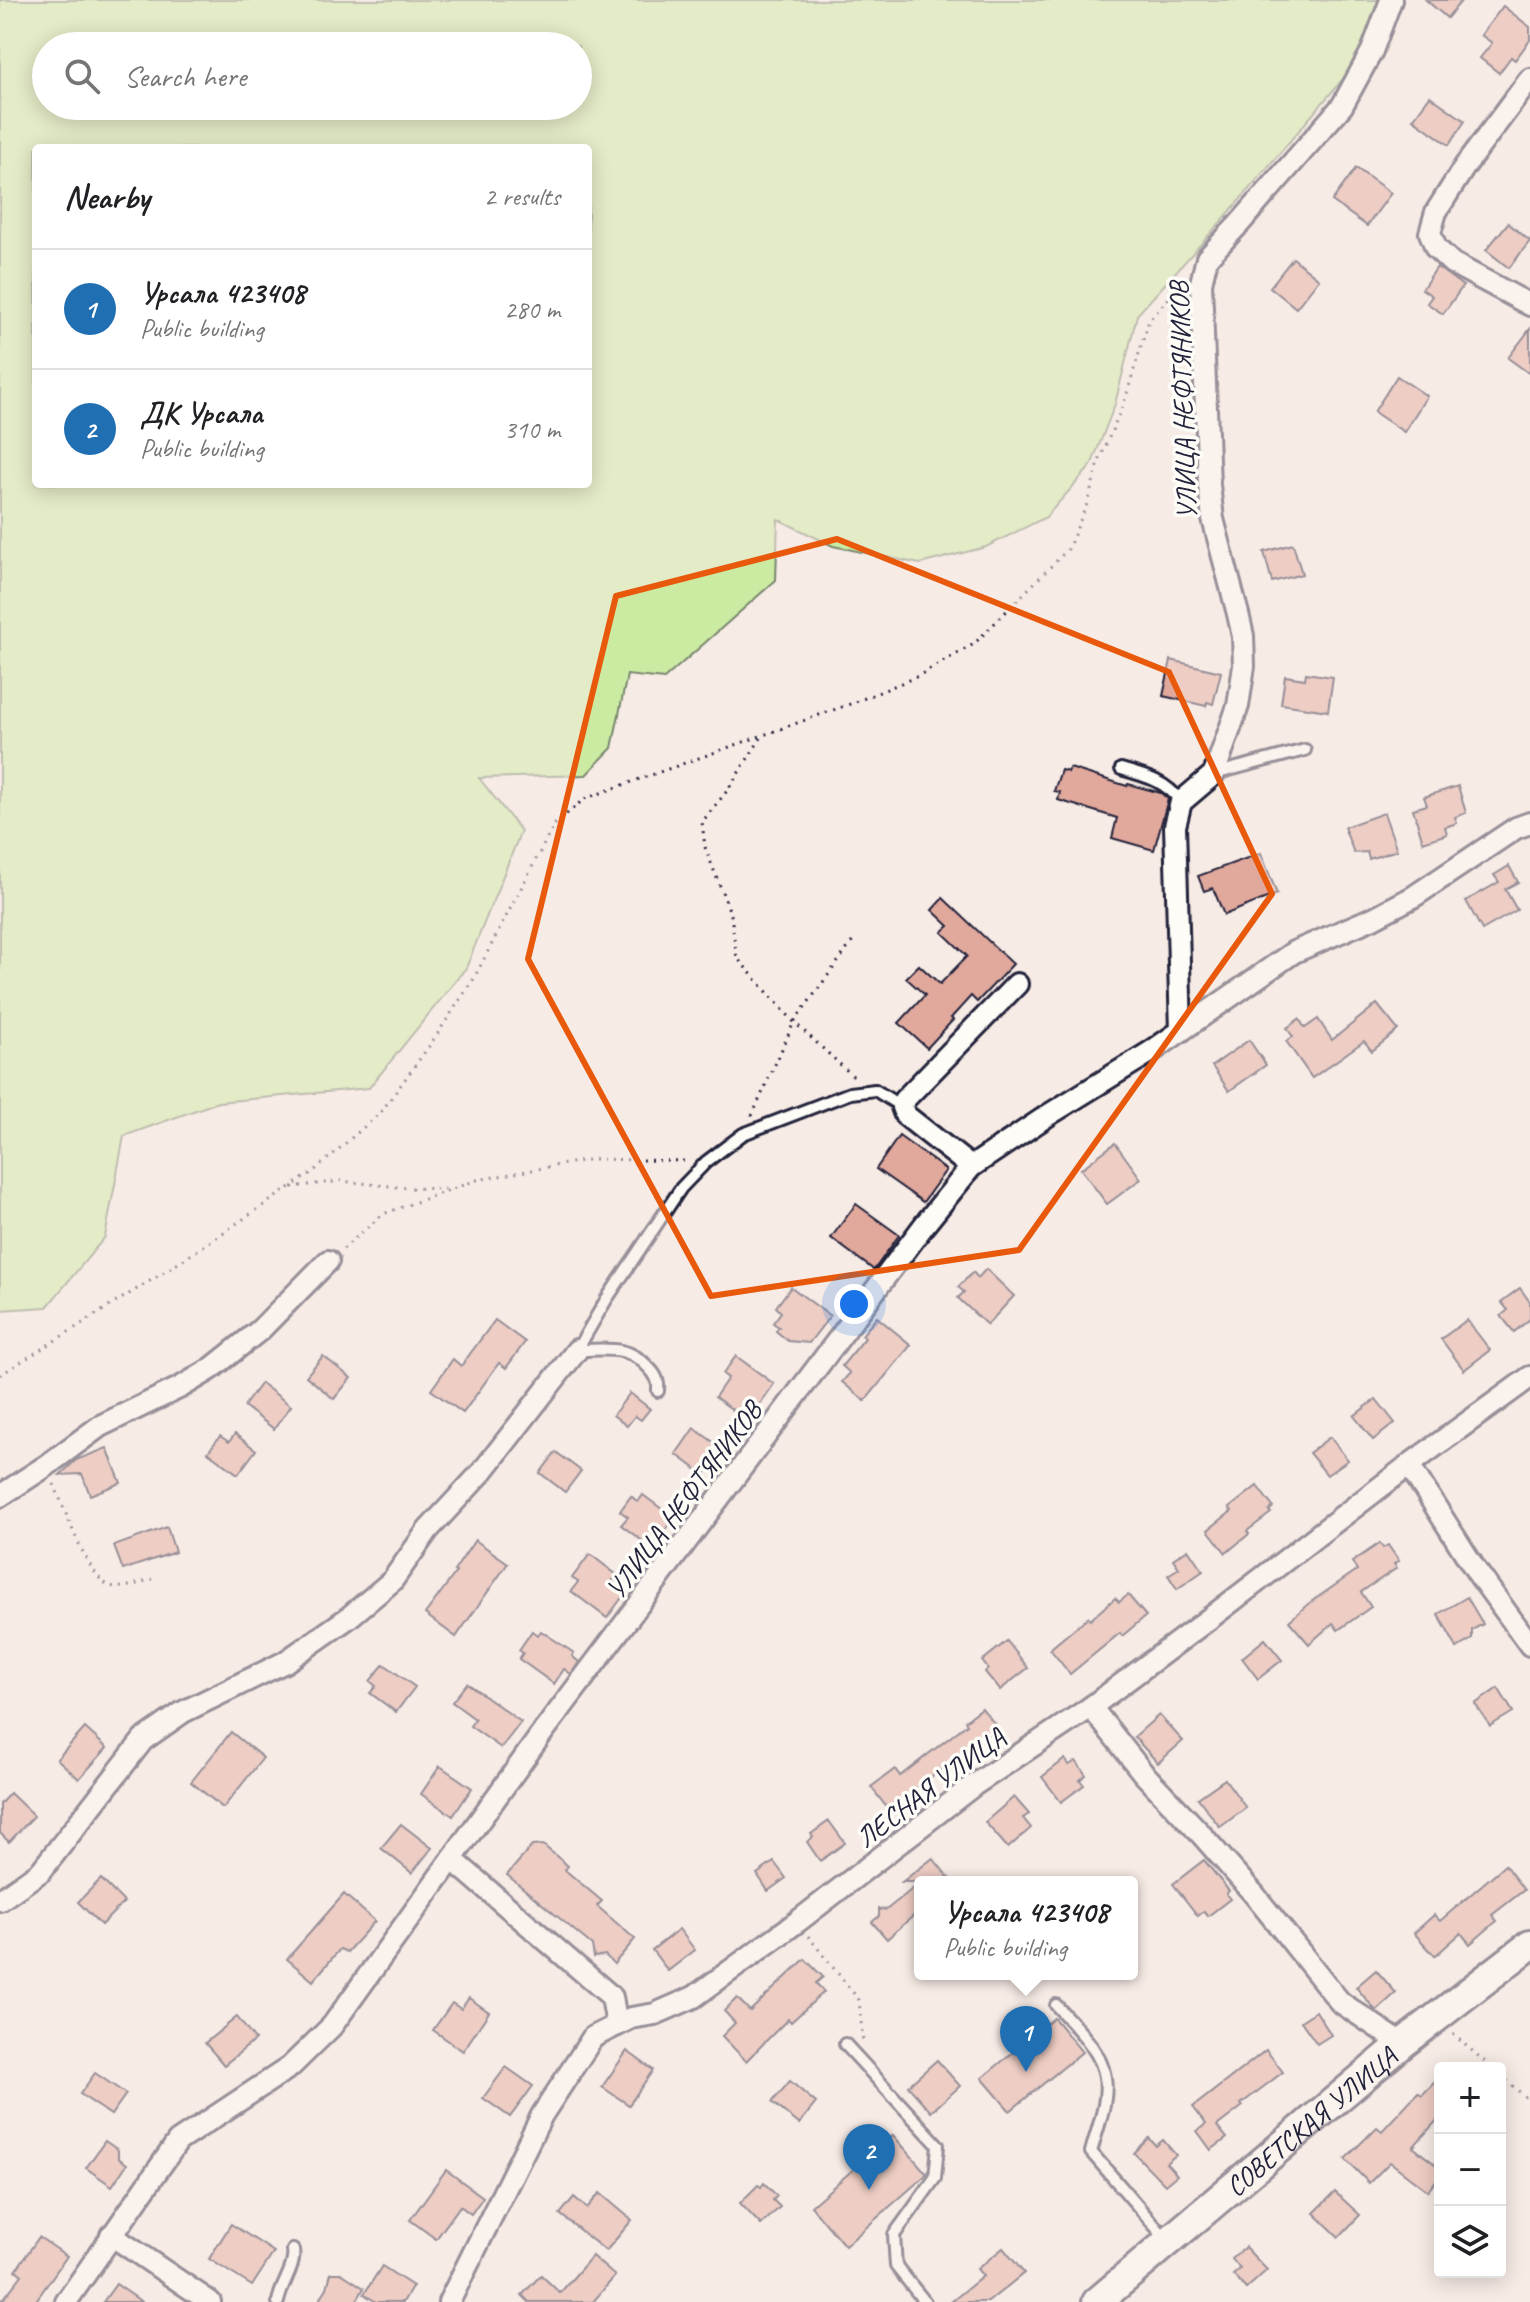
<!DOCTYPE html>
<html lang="en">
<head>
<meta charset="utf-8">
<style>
	:root { --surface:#fff; --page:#f2f2f2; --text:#202124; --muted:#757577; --line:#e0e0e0; --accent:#1f6fb2 }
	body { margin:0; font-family:Caveat,sans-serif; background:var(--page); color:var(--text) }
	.controls { position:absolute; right:24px; bottom:24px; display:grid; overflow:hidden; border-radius:8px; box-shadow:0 4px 20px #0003 }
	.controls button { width:72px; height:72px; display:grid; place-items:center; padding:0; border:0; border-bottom:2px solid var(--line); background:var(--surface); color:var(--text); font:40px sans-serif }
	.you { position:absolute; left:854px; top:1304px; width:28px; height:28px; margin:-20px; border:6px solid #fff; border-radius:50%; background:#1a73e8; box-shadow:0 0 0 12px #1a73e833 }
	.badge { display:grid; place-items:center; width:52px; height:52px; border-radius:50%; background:var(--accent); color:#fff; font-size:26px; font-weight:700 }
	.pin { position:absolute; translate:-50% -66px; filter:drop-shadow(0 2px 4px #0008) }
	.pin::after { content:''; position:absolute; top:42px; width:28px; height:24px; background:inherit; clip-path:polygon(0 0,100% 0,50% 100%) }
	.popup { position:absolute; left:914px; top:1876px; width:224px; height:104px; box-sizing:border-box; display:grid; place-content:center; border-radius:8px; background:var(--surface); filter:drop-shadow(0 2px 6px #0005); font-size:26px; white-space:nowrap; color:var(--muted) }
	.popup b { font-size:30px; color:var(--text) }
	.popup::after { content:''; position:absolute; left:50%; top:100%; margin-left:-16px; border:16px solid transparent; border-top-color:var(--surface) }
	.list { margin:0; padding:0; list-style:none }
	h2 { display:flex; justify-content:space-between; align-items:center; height:104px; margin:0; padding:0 32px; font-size:34px }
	h2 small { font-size:26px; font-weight:400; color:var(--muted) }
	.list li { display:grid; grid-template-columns:52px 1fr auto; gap:24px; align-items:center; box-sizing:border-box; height:120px; padding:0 32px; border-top:2px solid var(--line) }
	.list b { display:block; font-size:30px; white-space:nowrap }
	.list p { margin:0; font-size:26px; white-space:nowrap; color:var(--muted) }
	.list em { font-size:26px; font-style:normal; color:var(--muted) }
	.icon { flex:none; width:44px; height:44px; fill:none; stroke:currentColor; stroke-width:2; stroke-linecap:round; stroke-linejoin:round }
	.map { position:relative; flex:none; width:1530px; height:2302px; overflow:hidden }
	.search { position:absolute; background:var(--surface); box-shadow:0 4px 20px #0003; left:32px; top:32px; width:560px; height:88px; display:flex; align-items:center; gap:20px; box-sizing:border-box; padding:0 28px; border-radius:44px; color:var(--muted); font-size:30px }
	.panel { position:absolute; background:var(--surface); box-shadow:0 4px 20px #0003; left:32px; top:144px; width:560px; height:344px; border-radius:8px }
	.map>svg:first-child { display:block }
</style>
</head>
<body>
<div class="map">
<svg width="1530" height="2302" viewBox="0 0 1530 2302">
	<rect width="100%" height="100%" fill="#f7ebe5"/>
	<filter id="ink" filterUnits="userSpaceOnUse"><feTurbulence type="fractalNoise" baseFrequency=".0125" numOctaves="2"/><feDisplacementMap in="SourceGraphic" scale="16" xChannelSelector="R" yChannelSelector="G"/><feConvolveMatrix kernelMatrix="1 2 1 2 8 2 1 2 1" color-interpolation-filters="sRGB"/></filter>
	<g filter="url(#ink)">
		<path fill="#cceba2" stroke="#77866e" stroke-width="2" fill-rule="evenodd" d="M0,0H1382L1354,66L1227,215L1137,315L1115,404L1091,466L1046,517L986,547L920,564L833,546L778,519L776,580L664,679L627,675L612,748L586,775L479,778L521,831L466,968L369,1088L218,1102L124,1136L105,1237L47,1307L0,1310ZM46,46H578V106H46ZM36,148H588V484H36Z"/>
		<g fill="#e1a89c" stroke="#22223b" stroke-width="2">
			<path d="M1426,0H1462L1447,18Z"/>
			<path d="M1503,6L1530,27V40L1515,60L1511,57L1499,73L1480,58L1492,43L1481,35Z"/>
			<path d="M1430,96L1465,121L1449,145L1413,119Z"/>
			<path d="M1356,168L1391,193L1367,226L1332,201Z"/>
			<path d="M1508,223L1530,241L1509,268L1486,250Z"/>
			<path d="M1293,258L1319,279L1296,308L1270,287Z"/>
			<path d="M1437,267L1463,286L1443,314L1427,303L1432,296L1422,289Z"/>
			<path d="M1530,329V374L1508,358Z"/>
			<path d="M1397,376L1427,396L1404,432L1374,412Z"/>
			<path d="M1293,544L1302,574L1272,582L1264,552Z"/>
			<path d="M1171,660L1221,672L1213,704L1207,702L1206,706L1163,696Z"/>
			<path d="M1306,673L1333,677L1328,711L1281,704L1285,676L1305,679Z"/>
			<path d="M1070,768L1127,786L1128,784L1161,793L1168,799L1154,850L1112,838L1117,818L1058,800L1060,792L1054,791L1061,770L1068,772Z"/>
			<path d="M1458,786L1466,813L1455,817L1457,823L1445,827L1447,834L1423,842L1413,809L1427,805L1424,797Z"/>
			<path d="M1384,813L1397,850L1369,859L1367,852L1354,853L1344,827Z"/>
			<path d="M1261,853L1277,894L1224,915L1213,888L1204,891L1198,876Z"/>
			<path d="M1509,866L1518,882L1505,889L1517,910L1482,930L1466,901L1499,882L1494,875Z"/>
			<path d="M943,898L1013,964L977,1002L971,996L951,1018L953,1020L927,1048L899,1023L925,995L906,978L919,965L940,984L967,956L942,932L949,926L932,910Z"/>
			<path d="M1377,1004L1398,1030L1372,1051L1364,1041L1312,1078L1286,1041L1293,1037L1287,1028L1299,1019L1305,1028L1318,1019L1332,1040Z"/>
			<path d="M1249,1040L1266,1065L1229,1091L1212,1066Z"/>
			<path d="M899,1136L946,1170L923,1202L876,1169Z"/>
			<path d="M1115,1143L1141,1179L1107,1204L1081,1169Z"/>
			<path d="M856,1204L899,1235L874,1270L831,1238Z"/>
			<path d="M986,1269L1014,1296L987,1325L958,1298L964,1292L958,1287L973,1272L978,1278Z"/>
			<path d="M791,1287L830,1316L809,1343L788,1341L776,1331L779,1327L773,1323L781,1312L776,1307Z"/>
			<path d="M1520,1288L1530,1302V1319L1514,1332L1501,1316L1508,1310L1501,1302Z"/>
			<path d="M877,1317L911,1345L865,1401L842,1382L850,1373L842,1366L865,1338L862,1335Z"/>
			<path d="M495,1320L525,1342L506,1368L499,1363L463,1413L431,1390L453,1359L461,1366Z"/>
			<path d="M1467,1320L1490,1350L1464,1370L1441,1339Z"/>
			<path d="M323,1356L351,1378L334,1399L306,1376Z"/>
			<path d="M736,1356L774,1384L748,1421L715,1397L728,1378L723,1374Z"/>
			<path d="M261,1383L291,1406L274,1429L244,1406Z"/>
			<path d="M630,1393L650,1409L641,1420L635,1416L627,1426L613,1415Z"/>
			<path d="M1376,1399L1395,1423L1373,1440L1354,1416Z"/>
			<path d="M694,1428L723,1449L704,1475L676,1454Z"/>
			<path d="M235,1434L256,1450L238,1474L208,1452L220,1436L229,1442Z"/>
			<path d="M1330,1437L1348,1460L1327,1475L1309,1453Z"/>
			<path d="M107,1448L121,1483L90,1495L82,1474L60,1475L76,1460Z"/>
			<path d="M556,1452L581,1471L565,1492L540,1473Z"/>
			<path d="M1257,1486L1273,1507L1269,1511L1271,1513L1247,1531L1249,1534L1226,1553L1208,1530L1232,1511L1229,1508Z"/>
			<path d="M643,1495L674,1518L652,1548L621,1525L628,1517L620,1511L631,1496L638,1502Z"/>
			<path d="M167,1527L175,1552L123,1570L114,1546Z"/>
			<path d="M475,1540L508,1563L456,1637L425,1614L456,1572L454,1571Z"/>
			<path d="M1380,1543L1383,1548L1388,1545L1399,1561L1394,1564L1397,1568L1361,1592L1371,1607L1338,1630L1333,1623L1309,1644L1289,1621L1308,1604L1357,1570L1352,1562Z"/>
			<path d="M1188,1549L1203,1571L1177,1589L1168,1575L1179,1568L1173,1559Z"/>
			<path d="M590,1554L617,1575L612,1581L626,1592L607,1618L571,1591L578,1582L572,1578Z"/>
			<path d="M1128,1595L1146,1616L1122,1636L1120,1633L1070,1674L1050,1649L1088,1617L1090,1620L1115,1598L1119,1602Z"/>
			<path d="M1467,1597L1483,1624L1472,1630V1639L1457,1648L1438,1614Z"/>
			<path d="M532,1631L538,1635L541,1631L574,1653L572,1656L579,1662L571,1674L564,1669L554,1684L519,1659L523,1653L519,1650Z"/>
			<path d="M1265,1639L1282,1660L1258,1679L1242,1658Z"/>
			<path d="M1007,1641L1028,1668L1000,1690L985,1672L988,1669L982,1661Z"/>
			<path d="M384,1664L415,1687L396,1712L370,1693L376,1686L370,1681Z"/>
			<path d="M467,1683L521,1722L501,1748L470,1726L475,1719L452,1702Z"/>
			<path d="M1498,1688L1513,1712L1490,1726L1475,1704Z"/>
			<path d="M982,1708L998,1728L888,1809L871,1787L895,1769L900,1776L967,1724L965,1721Z"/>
			<path d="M1159,1715L1183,1741L1158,1763L1134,1737Z"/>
			<path d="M85,1728L107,1748L79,1779L57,1759Z"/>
			<path d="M231,1732L263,1758L223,1808L191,1782Z"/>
			<path d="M1065,1759L1069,1765L1076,1761L1086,1775L1080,1780L1084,1785L1061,1802L1042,1777Z"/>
			<path d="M440,1766L472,1788L453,1816L421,1794Z"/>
			<path d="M1225,1779L1246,1808L1220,1827L1198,1798Z"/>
			<path d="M10,1793L34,1816L9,1842L0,1833V1804Z"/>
			<path d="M1014,1797L1029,1814L1023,1818L1031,1828L1008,1848L985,1822Z"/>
			<path d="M829,1821L845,1843L820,1861L807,1842L813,1837L811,1834Z"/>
			<path d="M401,1824L432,1848L412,1873L381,1848Z"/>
			<path d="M543,1845L568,1866L565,1870L602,1901L597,1906L635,1939L614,1964L605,1955L594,1957L592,1945L507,1875L532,1846Z"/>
			<path d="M933,1858L952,1882H902Z"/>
			<path d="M1204,1860L1229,1891L1226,1894L1230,1899L1208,1916L1204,1911L1198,1916L1173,1884Z"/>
			<path d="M774,1862L786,1878L768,1891L757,1874Z"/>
			<path d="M1505,1865L1524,1890L1492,1915L1497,1921L1470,1944L1461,1933L1435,1956L1414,1933L1434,1915L1440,1921Z"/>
			<path d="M101,1879L124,1902L101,1925L78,1902Z"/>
			<path d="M920,1883V1910L887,1939L872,1922L879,1916V1909L886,1910Z"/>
			<path d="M344,1894L375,1921L347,1952L340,1949L313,1981L287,1959Z"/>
			<path d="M679,1929L695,1950L668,1971L652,1950Z"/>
			<path d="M805,1959L823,1977L816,1983L824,1992L791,2022L788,2019L746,2061L722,2036L735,2023L724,2011L737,1998L750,2011Z"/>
			<path d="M1376,1970L1396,1993L1376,2011L1356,1987Z"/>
			<path d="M469,1998L489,2012L463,2051L433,2030L452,2003L461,2009Z"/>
			<path d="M1316,2011L1331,2035L1317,2044L1301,2021Z"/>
			<path d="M237,2017L255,2040L224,2065L205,2043Z"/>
			<path d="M1054,2018L1082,2052L1010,2111L982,2078Z"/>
			<path d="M1266,2050L1283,2072L1241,2104L1243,2106L1217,2126L1227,2138L1211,2150L1197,2131L1206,2124L1193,2107Z"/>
			<path d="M627,2051L653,2070L629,2105L602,2087Z"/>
			<path d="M937,2060L960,2086L931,2112L908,2086Z"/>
			<path d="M506,2067L533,2086L510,2117L483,2098Z"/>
			<path d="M95,2073L126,2094L111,2115L80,2094Z"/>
			<path d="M1440,2077V2117L1413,2147L1440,2168V2175L1428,2191L1390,2162L1369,2183L1345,2159L1377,2127L1382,2131L1418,2092L1422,2095Z"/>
			<path d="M790,2081L816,2103L799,2124L772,2102Z"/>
			<path d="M893,2135L927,2174L845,2246L811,2206Z"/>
			<path d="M1149,2138L1156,2146L1163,2140L1176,2155L1166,2163L1177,2175L1165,2185L1134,2153Z"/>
			<path d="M105,2141L118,2150V2158L127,2164L112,2186L86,2168Z"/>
			<path d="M446,2170L483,2197L471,2214L460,2206L436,2239L410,2220Z"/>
			<path d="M764,2183L777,2196L773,2200L780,2207L761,2225L740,2203L758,2185L761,2187Z"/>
			<path d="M1335,2192L1360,2215L1339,2237L1314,2213Z"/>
			<path d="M600,2193L632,2220L606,2251L560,2214L574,2197L587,2208Z"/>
			<path d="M231,2224L274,2252L252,2286L209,2259Z"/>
			<path d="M39,2237L67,2256L35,2302H1L22,2275L16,2270Z"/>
			<path d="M1245,2247L1267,2270L1246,2289L1233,2275L1240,2269L1232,2259Z"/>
			<path d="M1003,2248L1024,2273L988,2302H951L983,2276L977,2269Z"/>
			<path d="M592,2256L615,2276L593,2302H529L522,2295L541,2275L560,2293Z"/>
			<path d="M382,2266L413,2286L403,2302H376L364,2294Z"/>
			<path d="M331,2273H341L364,2288L356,2302H318L327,2288Z"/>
			<path d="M116,2284L142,2302H103Z"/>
		</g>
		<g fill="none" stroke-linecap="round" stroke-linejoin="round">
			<g stroke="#22223b" stroke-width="16">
				<g id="lane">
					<path d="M1121,769C1146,776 1166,781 1181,802"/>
					<path d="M1214,774L1305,750"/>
					<path d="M577,1350L606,1300L681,1188L706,1162L743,1134L850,1093L875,1090L902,1107"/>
					<path d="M577,1350C606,1350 628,1344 649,1368C656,1375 659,1381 658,1391"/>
					<path d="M1056,2005C1074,2026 1101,2049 1105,2077C1109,2101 1097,2129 1091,2152L1167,2240"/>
					<path d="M845,2044L938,2145L935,2178L894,2235L896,2266L925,2302"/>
					<path d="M278,2302C281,2284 296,2267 293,2250"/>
				</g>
			</g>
			<g stroke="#22223b" stroke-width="26">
				<g id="street">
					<path d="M1530,79L1465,166L1436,212L1430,233L1436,248L1452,263L1530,305"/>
					<path d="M1181,1031L1175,826L1181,802L1214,774L1238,706L1244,666L1243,636L1238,614L1213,519L1209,485L1201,283L1207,258L1239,224L1342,106L1372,51L1391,0"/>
					<path d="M971,1167L905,1115L902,1107L904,1100L1017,984"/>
					<path d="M1409,1465L1477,1572L1530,1645"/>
					<path d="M0,1496L46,1466L100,1426L181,1387L211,1369L260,1330L328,1261"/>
					<path d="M1091,1707L1143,1773L1200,1833L1253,1893L1340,2002L1402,2044"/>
					<path d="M453,1860L612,1997L617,2025"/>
					<path d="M0,1900L41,1871L143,1740L183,1712L285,1662L348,1618L392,1581L428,1530L482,1472L577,1350"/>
					<path d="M111,2235L210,2302"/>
					<path d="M66,2302L178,2141L290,2067L332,2026L543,1732L925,1224L971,1167L1050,1114L1152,1051L1294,952L1373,918L1413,897L1516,828L1530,823"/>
					<path d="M449,2302L542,2115L593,2037L631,2018L655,2014L694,1997L797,1922L974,1785L1091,1707L1210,1618L1409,1465L1530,1377"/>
				</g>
			</g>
			<g stroke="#22223b" stroke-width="34">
				<g id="secondary">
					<path id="s1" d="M1097,2302L1402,2044L1530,1945"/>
				</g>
			</g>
			<g stroke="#22223b" stroke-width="3" stroke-dasharray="2 6" stroke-linecap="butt">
				<path d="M761,738L727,791L702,822L705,847L731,915L737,958L794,1022L855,1078"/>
				<path d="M752,1116L794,1022L853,941"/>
				<path d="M292,1187L341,1181L408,1188L447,1189"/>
				<path d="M343,1249L383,1214L477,1180L593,1159L686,1161"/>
				<path d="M0,1375L180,1262L314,1171L381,1112L430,1045L473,980L554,825L584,799L853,703L918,676L974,644L1068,549L1087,504L1100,459L1125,400L1149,320L1181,285"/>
				<path d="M54,1484C64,1507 87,1575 108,1585C122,1591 138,1583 152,1579"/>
				<path d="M808,1936L859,2000L863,2042"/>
				<path d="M1453,2034L1492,2068"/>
				<path d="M1500,2075L1530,2101"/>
			</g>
			<use href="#lane" stroke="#fdfcf7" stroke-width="10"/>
			<use href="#street" stroke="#fdfcf7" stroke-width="20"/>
			<use href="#secondary" stroke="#fdfcf7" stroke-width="28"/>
		</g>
	</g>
	<path d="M0 0H1530V2302H0ZM837,539L1169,672L1272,894L1019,1250L711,1296L528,959L616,596Z" fill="#f7ebe5" fill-opacity=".55" fill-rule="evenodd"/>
	<path fill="none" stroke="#e8590c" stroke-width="6" stroke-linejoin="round" d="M837,539L1169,672L1272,894L1019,1250L711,1296L528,959L616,596Z"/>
	<g text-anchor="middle" stroke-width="7" stroke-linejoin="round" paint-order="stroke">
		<g font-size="28" fill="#22223b" stroke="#fdfcf7">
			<text transform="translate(1182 401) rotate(-92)" y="10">УЛИЦА НЕФТЯНИКОВ</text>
			<text transform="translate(683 1500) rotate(-53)" y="10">УЛИЦА НЕФТЯНИКОВ</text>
			<text transform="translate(930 1787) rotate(-37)" y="10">ЛЕСНАЯ УЛИЦА</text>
			<text dy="10" stroke="none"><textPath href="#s1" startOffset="280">СОВЕТСКАЯ УЛИЦА</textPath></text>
		</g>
	</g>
</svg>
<div class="controls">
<button>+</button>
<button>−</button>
<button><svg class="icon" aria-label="layers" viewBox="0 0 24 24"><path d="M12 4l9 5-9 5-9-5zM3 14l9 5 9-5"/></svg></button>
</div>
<div class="you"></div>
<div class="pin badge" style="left:1026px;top:2072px">1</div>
<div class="popup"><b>Урсала 423408</b>Public building</div>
<div class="pin badge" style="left:869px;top:2190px">2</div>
<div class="search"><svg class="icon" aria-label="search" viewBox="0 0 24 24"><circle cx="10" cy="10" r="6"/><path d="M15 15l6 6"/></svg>Search here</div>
<section class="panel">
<h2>Nearby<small>2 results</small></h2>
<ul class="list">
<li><span class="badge">1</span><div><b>Урсала 423408</b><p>Public building</p></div><em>280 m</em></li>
<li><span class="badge">2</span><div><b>ДК Урсала</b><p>Public building</p></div><em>310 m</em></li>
</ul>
</section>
</div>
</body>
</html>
